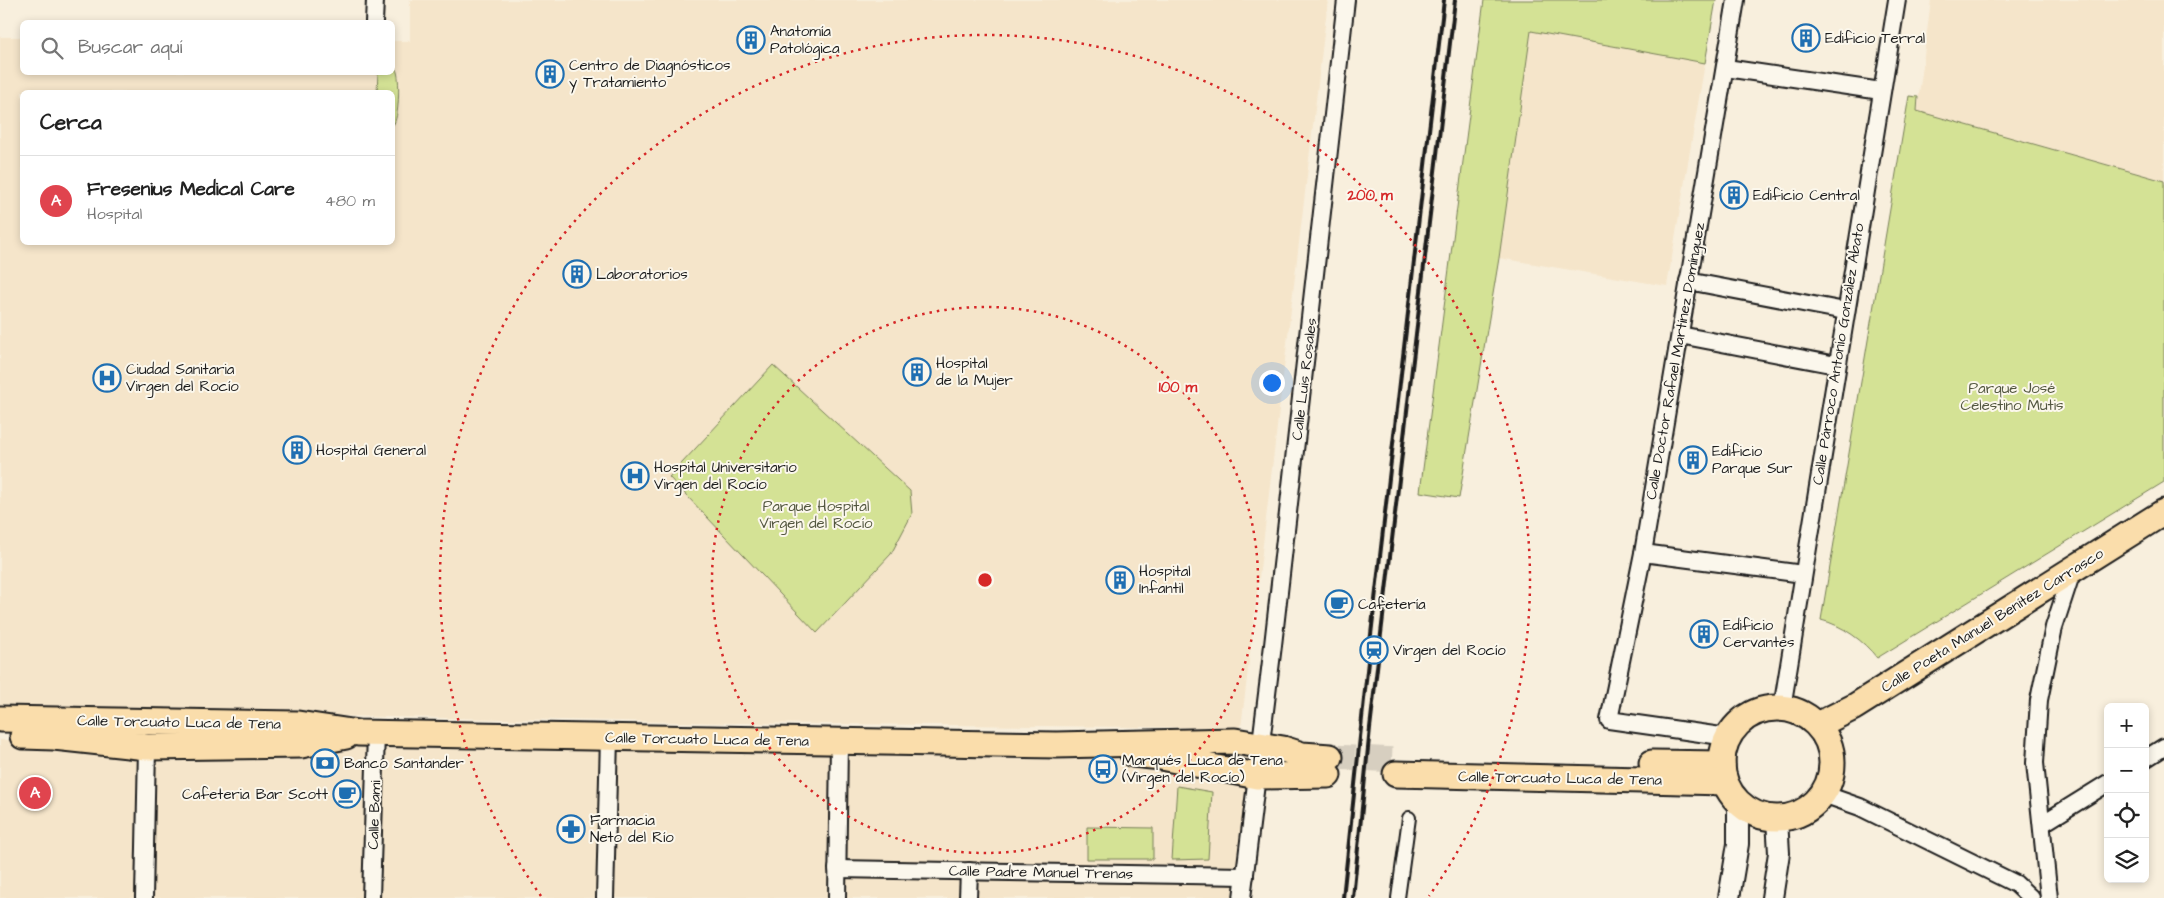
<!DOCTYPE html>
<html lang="es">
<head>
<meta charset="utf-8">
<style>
	:root { --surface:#fff; --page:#f2f2f2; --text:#222; --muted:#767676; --line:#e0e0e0; --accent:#1f6fb2 }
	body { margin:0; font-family:"Architects Daughter",sans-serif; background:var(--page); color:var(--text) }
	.controls { position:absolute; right:15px; bottom:15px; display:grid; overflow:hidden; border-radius:8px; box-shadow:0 2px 8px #0003 }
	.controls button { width:45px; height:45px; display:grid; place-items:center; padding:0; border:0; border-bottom:1px solid var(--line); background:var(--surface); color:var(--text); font:25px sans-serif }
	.you { position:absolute; left:1271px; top:382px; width:18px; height:18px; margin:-12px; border:4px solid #fff; border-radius:50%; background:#1a73e8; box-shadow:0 0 0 8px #1a73e833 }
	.badge { display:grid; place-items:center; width:32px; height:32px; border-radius:50%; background:var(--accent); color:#fff; font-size:16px; font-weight:700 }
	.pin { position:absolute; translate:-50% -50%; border:2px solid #fff; box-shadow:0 1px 5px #0006 }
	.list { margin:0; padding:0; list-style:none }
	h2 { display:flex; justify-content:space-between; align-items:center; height:65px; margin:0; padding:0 20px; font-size:21px }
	h2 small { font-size:16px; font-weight:400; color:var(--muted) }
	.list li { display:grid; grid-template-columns:32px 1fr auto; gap:15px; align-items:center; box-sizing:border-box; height:90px; padding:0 20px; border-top:1px solid var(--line) }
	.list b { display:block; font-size:19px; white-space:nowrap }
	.list p { margin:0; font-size:16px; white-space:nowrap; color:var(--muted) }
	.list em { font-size:16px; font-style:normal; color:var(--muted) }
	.icon { flex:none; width:28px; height:28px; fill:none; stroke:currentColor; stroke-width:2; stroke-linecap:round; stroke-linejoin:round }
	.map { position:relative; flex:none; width:2164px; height:898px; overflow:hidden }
	.search { position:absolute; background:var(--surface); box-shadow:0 2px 8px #0003; left:20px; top:20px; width:375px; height:55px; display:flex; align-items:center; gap:12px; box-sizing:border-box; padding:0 18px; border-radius:8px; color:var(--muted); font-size:19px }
	.panel { position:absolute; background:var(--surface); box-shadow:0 2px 8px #0003; left:20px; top:90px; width:375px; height:155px; border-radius:8px }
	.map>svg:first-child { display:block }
</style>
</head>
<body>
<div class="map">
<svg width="2164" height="898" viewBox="0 0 2164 898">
	<rect width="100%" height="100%" fill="#f8efdd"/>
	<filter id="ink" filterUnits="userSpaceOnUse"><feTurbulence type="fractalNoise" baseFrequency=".02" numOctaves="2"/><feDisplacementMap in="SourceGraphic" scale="10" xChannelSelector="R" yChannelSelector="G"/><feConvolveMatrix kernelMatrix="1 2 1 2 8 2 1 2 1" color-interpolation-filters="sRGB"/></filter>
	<g filter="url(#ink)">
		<g fill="#f5e5ca" fill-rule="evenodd">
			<path d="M410,0H1328L1241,728L733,723L0,710V37H22V72H392L393,41H410ZM22,92H392V242H22Z"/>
			<path d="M1931,0H2164V181L1917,111Z"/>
			<path d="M1531,31L1705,63L1667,286L1499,258Z"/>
			<path d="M0,740L1259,757L1241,898H0Z"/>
		</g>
		<g fill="#d4e295" stroke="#787f58">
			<path d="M1484,0H1716L1705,63L1531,31L1499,258L1459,498L1420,492Z"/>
			<path d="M393,66C395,68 396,68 397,72C400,81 399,119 393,125L392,92H377L378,73L392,72Z"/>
			<path d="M1909,96L1918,97L1917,111L2164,181V482L1877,658C1864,641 1842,625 1821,620Z"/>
			<path d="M773,365L910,491L912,514L891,554L817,633L669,477Z"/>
			<path d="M1177,786L1212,792L1208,859L1172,860Z"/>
			<path d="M1087,827L1153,828V859H1087Z"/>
		</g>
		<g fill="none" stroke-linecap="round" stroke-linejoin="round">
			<path stroke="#d7cfc0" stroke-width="25" stroke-dasharray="25 12" stroke-linecap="butt" d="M1330,757L1400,760"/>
			<g stroke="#1c1c1c" stroke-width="16">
				<path id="pedestrian" d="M1398,898L1409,818"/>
			</g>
			<g stroke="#1c1c1c" stroke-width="20">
				<g id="minor">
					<path d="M374,22L375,0"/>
					<path d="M1726,68L1881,91"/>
					<path d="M1688,281L1845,311"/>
					<path d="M1680,335L1836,365"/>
					<path d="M1643,553L1803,574"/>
					<path d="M1782,708L1897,0"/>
					<path d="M1728,737L1609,720L1643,553L1736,0"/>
					<path d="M2145,759L2164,747"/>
					<path d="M1823,794L1860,807L2016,884L2031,898"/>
					<path d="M2042,824L2108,783"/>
					<path d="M837,869L1245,876"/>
					<path d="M144,898L147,747"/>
					<path d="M371,898L376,733"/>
					<path d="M605,898L609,737"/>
					<path d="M837,898L839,741"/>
					<path d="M968,898L969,871"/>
					<path d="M1242,898L1273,645L1346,0"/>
					<path d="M2049,898L2035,763L2039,700L2054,627L2073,569"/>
				</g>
			</g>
			<g stroke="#1c1c1c" stroke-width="24">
				<g id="tertiary">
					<path d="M1729,898L1738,844V802"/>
					<path d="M1772,898L1779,853L1777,819"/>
				</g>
			</g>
			<g stroke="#1c1c1c" stroke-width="29">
				<g id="primary">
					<circle cx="1777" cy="763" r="55"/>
					<path d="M0,719L298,724L358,733L1056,745L1235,741L1283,749L1302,755L1330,757"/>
					<path d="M1818,725L1854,707L2164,512"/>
					<path d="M23,736L54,737L147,747L301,745L346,736"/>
					<path d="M1133,754L1161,757L1257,776L1328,775"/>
					<path d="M1652,763L1722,764"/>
					<path d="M1396,774L1725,782"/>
				</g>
			</g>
			<use href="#pedestrian" stroke="#fbf7ec" stroke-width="12"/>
			<use href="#minor" stroke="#fbf7ec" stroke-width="16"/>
			<use href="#tertiary" stroke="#fbf7ec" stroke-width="20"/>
			<use href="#primary" stroke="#faddab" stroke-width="25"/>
			<g stroke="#1c1c1c" stroke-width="4">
				<path d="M1343,898L1369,652L1444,0"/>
				<path d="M1353,898L1370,728L1455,0"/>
			</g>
		</g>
	</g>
	<g fill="none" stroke="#d62828" stroke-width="2.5" stroke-dasharray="2.5 5">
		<circle cx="985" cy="580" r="273"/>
		<path d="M541 896A545 545 0 1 1 1429 896"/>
	</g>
	<defs>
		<g id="building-ring" transform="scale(1.4375)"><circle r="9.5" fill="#fbf7ec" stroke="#1f6fb2" stroke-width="1.5"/><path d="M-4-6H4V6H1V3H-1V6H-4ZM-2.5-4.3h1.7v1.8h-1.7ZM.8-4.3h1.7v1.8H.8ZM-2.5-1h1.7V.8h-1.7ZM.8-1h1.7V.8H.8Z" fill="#1f6fb2"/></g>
		<g id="hospital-ring" transform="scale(1.4375)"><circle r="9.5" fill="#fbf7ec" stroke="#1f6fb2" stroke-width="1.5"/><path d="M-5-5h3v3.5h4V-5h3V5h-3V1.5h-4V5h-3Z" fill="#1f6fb2"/></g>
		<g id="cafe-ring" transform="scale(1.4375)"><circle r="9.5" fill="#fbf7ec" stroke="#1f6fb2" stroke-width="1.5"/><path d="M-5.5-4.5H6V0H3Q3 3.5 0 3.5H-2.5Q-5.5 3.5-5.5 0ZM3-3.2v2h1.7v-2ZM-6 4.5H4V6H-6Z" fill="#1f6fb2"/></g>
		<g id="station-ring" transform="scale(1.4375)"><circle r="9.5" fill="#fbf7ec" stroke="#1f6fb2" stroke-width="1.5"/><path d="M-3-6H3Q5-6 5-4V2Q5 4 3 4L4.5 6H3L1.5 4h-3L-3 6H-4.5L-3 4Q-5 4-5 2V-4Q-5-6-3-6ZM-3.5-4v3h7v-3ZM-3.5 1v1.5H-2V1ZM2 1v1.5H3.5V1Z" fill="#1f6fb2"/></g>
		<g id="bank-ring" transform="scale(1.4375)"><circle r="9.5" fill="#fbf7ec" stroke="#1f6fb2" stroke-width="1.5"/><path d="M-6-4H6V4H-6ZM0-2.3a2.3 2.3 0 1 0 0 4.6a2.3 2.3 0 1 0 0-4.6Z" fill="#1f6fb2"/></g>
		<g id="bus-ring" transform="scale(1.4375)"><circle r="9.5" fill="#fbf7ec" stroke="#1f6fb2" stroke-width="1.5"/><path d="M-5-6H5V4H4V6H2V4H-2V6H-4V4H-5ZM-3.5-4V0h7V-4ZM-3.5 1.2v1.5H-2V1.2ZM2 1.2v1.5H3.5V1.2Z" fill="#1f6fb2"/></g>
		<g id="pharmacy-ring" transform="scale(1.4375)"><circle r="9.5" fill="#fbf7ec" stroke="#1f6fb2" stroke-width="1.5"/><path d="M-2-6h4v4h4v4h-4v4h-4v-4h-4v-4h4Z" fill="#1f6fb2"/></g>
	</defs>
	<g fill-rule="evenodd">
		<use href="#building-ring" x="1806" y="38"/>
		<use href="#building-ring" x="751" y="40"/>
		<use href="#building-ring" x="550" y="74"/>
		<use href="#building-ring" x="1734" y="195"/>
		<use href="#building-ring" x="577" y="274"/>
		<use href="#building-ring" x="917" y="372"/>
		<use href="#hospital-ring" x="107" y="378"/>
		<use href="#building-ring" x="297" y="450"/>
		<use href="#building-ring" x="1693" y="460"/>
		<use href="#hospital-ring" x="635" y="476"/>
		<use href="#building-ring" x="1120" y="580"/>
		<use href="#cafe-ring" x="1339" y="604"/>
		<use href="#building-ring" x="1704" y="634"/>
		<use href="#station-ring" x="1374" y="650"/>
		<use href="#bank-ring" x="325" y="763"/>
		<use href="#bus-ring" x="1103" y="769"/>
		<use href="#cafe-ring" x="347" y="794"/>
		<use href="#pharmacy-ring" x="571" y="829"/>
	</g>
	<g text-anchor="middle" stroke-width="4" stroke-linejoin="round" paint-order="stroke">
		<g font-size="15" fill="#1c1c1c" stroke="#fbf7ec" text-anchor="start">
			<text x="770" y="36">Anatomía<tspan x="770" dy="17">Patológica</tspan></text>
			<text x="1825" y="43">Edificio Terral</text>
			<text x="569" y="70">Centro de Diagnósticos<tspan x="569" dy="17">y Tratamiento</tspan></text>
			<text x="1753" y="200">Edificio Central</text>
			<text x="596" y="279">Laboratorios</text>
			<text x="936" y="368">Hospital<tspan x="936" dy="17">de la Mujer</tspan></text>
			<text x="126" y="374">Ciudad Sanitaria<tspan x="126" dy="17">Virgen del Rocío</tspan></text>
			<text x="316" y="455">Hospital General</text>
			<text x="1712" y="456">Edificio<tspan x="1712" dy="17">Parque Sur</tspan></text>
			<text x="654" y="472">Hospital Universitario<tspan x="654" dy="17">Virgen del Rocío</tspan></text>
			<text x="1139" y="576">Hospital<tspan x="1139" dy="17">Infantil</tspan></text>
			<text x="1358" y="609">Cafetería</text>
			<text x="1723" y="630">Edificio<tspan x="1723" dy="17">Cervantes</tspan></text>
			<text x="1393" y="655">Virgen del Rocío</text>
			<text x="1122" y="765">Marqués Luca de Tena<tspan x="1122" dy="17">(Virgen del Rocío)</tspan></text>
			<text x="344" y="768">Banco Santander</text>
			<text x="328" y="799" text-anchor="end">Cafeteria Bar Scott</text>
			<text x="590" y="825">Farmacia<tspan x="590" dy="17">Neto del Río</tspan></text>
		</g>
		<g font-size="15" fill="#1c1c1c" stroke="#fbf7ec">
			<text transform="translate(1838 354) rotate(-81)" y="5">Calle Párroco Antonio González Abato</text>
			<text transform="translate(1675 361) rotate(-80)" y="5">Calle Doctor Rafael Martínez Domínguez</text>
			<text transform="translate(1304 379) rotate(-83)" y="5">Calle Luis Rosales</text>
			<text transform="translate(1992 620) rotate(-32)" y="5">Calle Poeta Manuel Benítez Carrasco</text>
			<text transform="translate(179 722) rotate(1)" y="5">Calle Torcuato Luca de Tena</text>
			<text transform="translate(707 739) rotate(1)" y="5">Calle Torcuato Luca de Tena</text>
			<text transform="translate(1560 778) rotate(1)" y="5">Calle Torcuato Luca de Tena</text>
			<text transform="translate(374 815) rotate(-88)" y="5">Calle Bami</text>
			<text transform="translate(1041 872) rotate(1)" y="5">Calle Padre Manuel Trenas</text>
		</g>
		<g font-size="15" fill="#535740" stroke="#fbf7ec">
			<text x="2012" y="393">Parque José<tspan x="2012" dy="17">Celestino Mutis</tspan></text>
			<text x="816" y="511">Parque Hospital<tspan x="816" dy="17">Virgen del Rocío</tspan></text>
		</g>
	</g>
	<circle cx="985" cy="580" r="8" fill="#d62828" stroke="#fbf7ec" stroke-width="2.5"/>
	<g font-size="15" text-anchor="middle" font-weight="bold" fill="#d62828" stroke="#fbf7ec" stroke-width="4" stroke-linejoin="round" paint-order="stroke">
		<text x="1370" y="200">200 m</text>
		<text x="1178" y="392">100 m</text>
	</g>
</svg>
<div class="controls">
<button>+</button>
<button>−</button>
<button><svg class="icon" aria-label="locate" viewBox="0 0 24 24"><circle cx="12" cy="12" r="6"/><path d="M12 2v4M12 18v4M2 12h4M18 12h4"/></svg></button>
<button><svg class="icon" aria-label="layers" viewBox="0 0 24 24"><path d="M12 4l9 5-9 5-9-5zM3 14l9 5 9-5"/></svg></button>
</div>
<div class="you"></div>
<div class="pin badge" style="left:35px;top:793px;background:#e0444e">A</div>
<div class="search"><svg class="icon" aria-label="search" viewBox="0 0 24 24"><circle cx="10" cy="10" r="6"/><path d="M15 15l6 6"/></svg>Buscar aquí</div>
<section class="panel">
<h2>Cerca<small></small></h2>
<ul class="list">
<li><span class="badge" style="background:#e0444e">A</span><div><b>Fresenius Medical Care</b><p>Hospital</p></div><em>480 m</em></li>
</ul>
</section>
</div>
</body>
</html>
